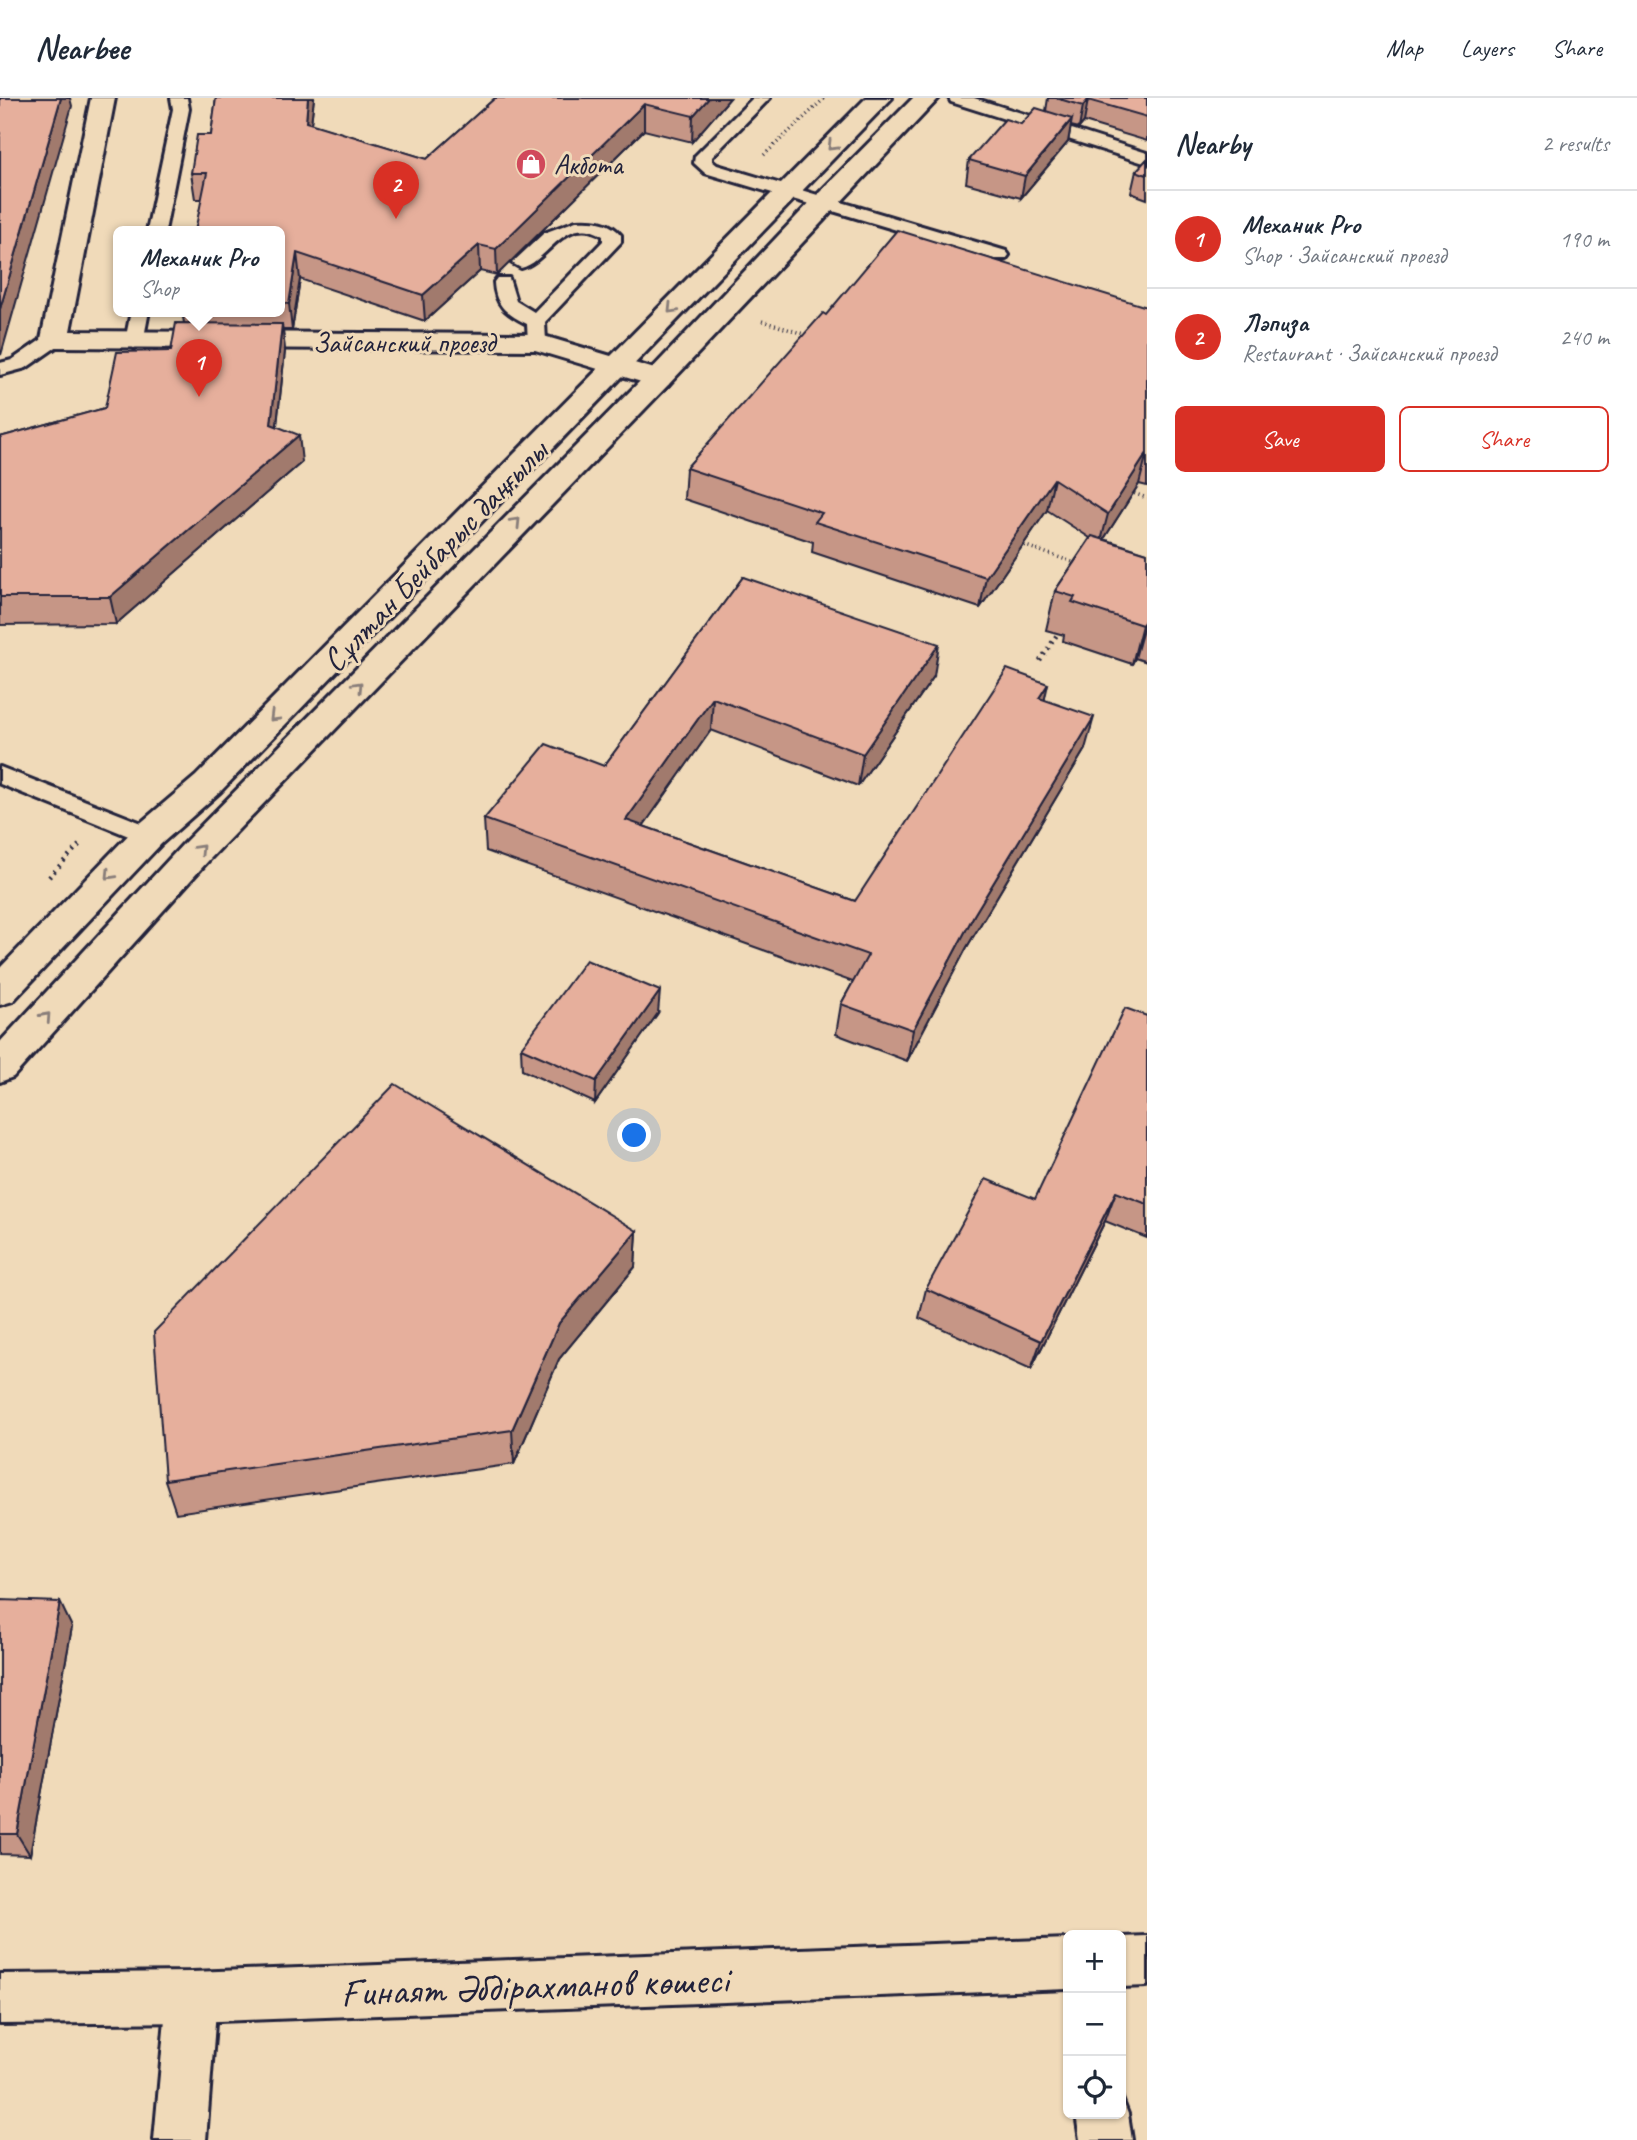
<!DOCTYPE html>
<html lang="en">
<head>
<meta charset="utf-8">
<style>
	:root { --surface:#fff; --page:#f6f6f7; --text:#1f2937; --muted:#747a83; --line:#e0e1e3; --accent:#d93025 }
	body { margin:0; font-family:Caveat,sans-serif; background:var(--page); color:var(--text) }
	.controls { position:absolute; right:21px; bottom:21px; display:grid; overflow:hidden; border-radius:10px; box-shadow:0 2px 5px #0004 }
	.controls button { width:63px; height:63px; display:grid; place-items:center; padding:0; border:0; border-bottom:2px solid var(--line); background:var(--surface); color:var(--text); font:35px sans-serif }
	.you { position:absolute; left:635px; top:1038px; width:24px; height:24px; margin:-18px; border:5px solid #fff; border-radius:50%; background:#1a73e8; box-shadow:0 0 0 10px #1a73e833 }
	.badge { display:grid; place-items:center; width:46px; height:46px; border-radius:50%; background:var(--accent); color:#fff; font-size:23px; font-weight:700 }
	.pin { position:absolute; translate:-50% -58px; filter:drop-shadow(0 2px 4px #0008) }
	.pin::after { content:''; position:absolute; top:37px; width:24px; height:21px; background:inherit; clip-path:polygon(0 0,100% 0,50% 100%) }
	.popup { position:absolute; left:113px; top:128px; width:172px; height:91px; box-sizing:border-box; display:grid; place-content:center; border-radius:10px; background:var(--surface); filter:drop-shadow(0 2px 5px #0005); font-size:23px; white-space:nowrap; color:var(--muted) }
	.popup b { font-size:26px; color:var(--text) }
	.popup::after { content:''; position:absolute; left:50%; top:100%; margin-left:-14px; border:14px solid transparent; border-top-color:var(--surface) }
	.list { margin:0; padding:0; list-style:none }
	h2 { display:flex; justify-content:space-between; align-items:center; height:91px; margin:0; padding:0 28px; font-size:30px }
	h2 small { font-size:23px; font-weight:400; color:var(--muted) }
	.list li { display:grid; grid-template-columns:46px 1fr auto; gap:21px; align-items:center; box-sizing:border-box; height:98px; padding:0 28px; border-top:2px solid var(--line) }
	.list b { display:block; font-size:26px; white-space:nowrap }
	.list p { margin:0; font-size:23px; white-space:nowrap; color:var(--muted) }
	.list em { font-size:23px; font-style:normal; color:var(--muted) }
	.actions { display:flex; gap:14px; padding:21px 28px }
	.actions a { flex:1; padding:16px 0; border:2px solid var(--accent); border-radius:10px; text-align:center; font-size:24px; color:var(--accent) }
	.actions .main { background:var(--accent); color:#fff }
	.icon { flex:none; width:38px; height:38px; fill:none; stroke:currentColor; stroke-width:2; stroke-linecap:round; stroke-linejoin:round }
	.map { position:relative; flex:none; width:1147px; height:2042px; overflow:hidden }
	header { display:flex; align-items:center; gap:42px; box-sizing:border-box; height:98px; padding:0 35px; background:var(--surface); border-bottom:2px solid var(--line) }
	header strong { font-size:33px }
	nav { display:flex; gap:38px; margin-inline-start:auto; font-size:24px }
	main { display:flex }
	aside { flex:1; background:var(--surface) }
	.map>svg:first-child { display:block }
</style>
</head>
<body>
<header>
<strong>Nearbee</strong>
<nav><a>Map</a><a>Layers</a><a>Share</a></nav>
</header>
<main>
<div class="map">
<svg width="1147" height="2042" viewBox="0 0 1147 2042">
	<rect width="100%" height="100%" fill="#f0dab9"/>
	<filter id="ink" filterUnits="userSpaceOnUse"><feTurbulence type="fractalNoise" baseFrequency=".0143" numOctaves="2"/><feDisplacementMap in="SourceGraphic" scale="14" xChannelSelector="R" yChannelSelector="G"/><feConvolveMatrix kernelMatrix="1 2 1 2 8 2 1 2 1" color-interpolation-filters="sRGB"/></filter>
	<g filter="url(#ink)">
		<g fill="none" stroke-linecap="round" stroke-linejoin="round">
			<g stroke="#22223b" stroke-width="6">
				<g id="lane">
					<path d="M171,0H187L189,11L165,133H147L173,11Z"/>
					<path d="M753,0H770L712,59V63L717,67L1006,153L1009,157L1006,161H994L705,75L694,65L695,58Z"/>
					<path d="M949,0H974L1147,55V66L951,4Z"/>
					<path d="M576,123C593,122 610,123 621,137V144L545,224L546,244L544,248H530L528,244L527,226C507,216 495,208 494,184L497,180H509L516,203L534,214L603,143V138C565,114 548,164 521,170L512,165L544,135Z"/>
					<path d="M131,213H149L143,244L134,250L125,244Z"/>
					<path d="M55,235L62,237L64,241L62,245L26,270L0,277V265L12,262L48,237Z"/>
					<path d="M0,669L157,731L161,737L157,743L149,745L141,743L0,686Z"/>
				</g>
			</g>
			<g stroke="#22223b" stroke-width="6">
				<g id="street">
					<path d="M91,0H115L70,233L537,236L668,275L672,281L668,287L658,289L535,252L55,249L45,247L41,241Z"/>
					<path d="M192,1874L210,1881L217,1899L206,2042H154L167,1899L174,1881Z"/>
					<path d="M1121,1998L1128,2016L1132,2042H1080L1076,2016H1121Z"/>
				</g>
			</g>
			<g stroke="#22223b" stroke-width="6">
				<g id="secondary">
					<path d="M1147,1838V1888L1121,1889V1839Z"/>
					<path d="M1068,1841V1891L192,1924L0,1926V1876L192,1874Z"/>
				</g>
			</g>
			<g stroke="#22223b" stroke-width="6">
				<g id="primary">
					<path d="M866,0H892L220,694L161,746L13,903L0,907V870L137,728L196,678Z"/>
					<path d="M913,0H939L668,287L208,763L13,979L0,984V944L184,745L648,275L815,99Z"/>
				</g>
			</g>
			<g stroke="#22223b" stroke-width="3.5" stroke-dasharray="1 3.5" stroke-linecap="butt">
				<path d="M764,57L825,0"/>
				<path d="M762,223L807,237"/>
				<path d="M1130,394L1147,400"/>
				<path d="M1020,446L1078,466"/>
			</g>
			<g stroke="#22223b" stroke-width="4.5" stroke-dasharray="2 5" stroke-linecap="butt">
				<path d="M1040,563L1060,532"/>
				<path d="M49,779L81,745"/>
			</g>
			<use href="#lane" fill="#f0dab9" fill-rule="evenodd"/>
			<use href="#street" fill="#f0dab9" fill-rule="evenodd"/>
			<use href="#secondary" fill="#f0dab9" fill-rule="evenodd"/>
			<use href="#primary" fill="#f0dab9" fill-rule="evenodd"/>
		</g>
		<g fill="#c69686" stroke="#22223b" stroke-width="2">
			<path d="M216,0H314L311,26L427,61L495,0H730L692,44L644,32L497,177L480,173L425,223L300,181L292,232H283L285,253L277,328L302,364L116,526L0,527V339L105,310L171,253L184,225L182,213H279V133L202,101H195L191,75L211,37Z"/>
			<path d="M1048,0H1147V43L1084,24L1079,30L1071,28L1068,44L1021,100L966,85L969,62L1021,26L1046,13Z"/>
			<path d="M1147,61V101L1131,95L1136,73Z"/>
			<path d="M1147,209V388L1139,386L1104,441L1147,455V564L1135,560L1132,566L1063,543L1064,537L1046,532L1055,493L1090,440L1047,412L980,510L812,454L813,444L684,401L686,370L826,217Z"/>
			<path d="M743,479L934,578L858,688L711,632L643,728L855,803L1045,602L1085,651L967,849L907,963L836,936L841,906L853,884L486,753L484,721L604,668Z"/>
			<path d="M658,915L595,1005L522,972L521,950Z"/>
			<path d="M1147,918V1140L1105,1123L1031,1271L919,1220L926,1191L1035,1101Z"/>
			<path d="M637,1133L635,1169L559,1261L514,1366L176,1415L165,1382Z"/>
			<path d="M0,1502L72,1529L30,1757L0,1756Z"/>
		</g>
		<g fill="#a17a6d" stroke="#22223b" stroke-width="2">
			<path d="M61,0H70L72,8L1,257L0,252V211Z"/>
			<path d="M308,0H314L308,50L306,24Z"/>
			<path d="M709,0H730L692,44L693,18Z"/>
			<path d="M1088,2L1084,24L1079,30L1083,8Z"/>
			<path d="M644,6V32L497,177L496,151Z"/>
			<path d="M1072,21L1068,44L1021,100L1025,78Z"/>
			<path d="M479,147L480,173L425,223L423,197Z"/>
			<path d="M297,155L300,181L292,232L289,206Z"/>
			<path d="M282,226L285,253L274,353L271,326Z"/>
			<path d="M299,337L302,364L116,526L110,499Z"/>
			<path d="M1147,355L1139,386L1100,447L1108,416Z"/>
			<path d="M1054,381L1047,412L980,510L986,479Z"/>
			<path d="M1146,521L1135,560L1132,566L1142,527Z"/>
			<path d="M939,546L934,578L858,688L863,656Z"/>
			<path d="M1048,586L1041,618L1039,600Z"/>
			<path d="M713,600L711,632L625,754L626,722Z"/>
			<path d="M1094,619L1085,651L967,849L907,963L913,932L974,817Z"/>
			<path d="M660,893L658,915L595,1005L596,983Z"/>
			<path d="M1116,1094L1105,1123L1031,1271L1041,1243Z"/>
			<path d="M637,1133L635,1169L559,1261L514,1366L512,1332L559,1225Z"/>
			<path d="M60,1504L72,1529L30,1757L17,1736Z"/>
		</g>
		<g fill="#e6af9c" stroke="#22223b" stroke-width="2">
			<path d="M0,0H61L0,211Z"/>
			<path d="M216,0H308L306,24L427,61L495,0H709L693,18L644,6L496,151L479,147L423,197L297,155L289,206L279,205V133H195L207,75H191L197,37H211Z"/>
			<path d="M1056,0H1147V19L1088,2L1083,8Z"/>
			<path d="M1036,10L1072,21L1025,78L969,62L1005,21L1021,26Z"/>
			<path d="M1147,61V77L1136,73Z"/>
			<path d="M897,132L1147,209V355L1108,416L1054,381L986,479L815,424L822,415L686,370L823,215L826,217Z"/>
			<path d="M176,225L282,226L271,326L299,337L110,499H0V339L105,310L117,254L171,253Z"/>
			<path d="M1092,438L1147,455V522L1146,521L1142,527L1072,504L1075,499L1055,493Z"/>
			<path d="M743,479L939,546L863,656L713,600L626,722L855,803L1007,571L1048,586L1039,600L1094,619L974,817L913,932L841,906L868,857L484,721L546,646L604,668Z"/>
			<path d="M586,862L660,893L596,983L521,950Z"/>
			<path d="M1125,910L1147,918V1106L1116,1094L1041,1243L926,1191L986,1081L1035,1101Z"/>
			<path d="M395,986L637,1133L559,1225L512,1332L165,1382L154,1234Z"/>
			<path d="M0,1502L60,1504L17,1736H0Z"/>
		</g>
		<defs><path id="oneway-chevron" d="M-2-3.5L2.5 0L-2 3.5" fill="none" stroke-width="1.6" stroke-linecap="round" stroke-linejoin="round" transform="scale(1.75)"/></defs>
		<g stroke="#897e7a">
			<use href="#oneway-chevron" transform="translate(832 48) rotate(135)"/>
			<use href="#oneway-chevron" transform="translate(672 211) rotate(134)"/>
			<use href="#oneway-chevron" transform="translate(516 424) rotate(-46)"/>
			<use href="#oneway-chevron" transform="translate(358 588) rotate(-46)"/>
			<use href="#oneway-chevron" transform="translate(274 619) rotate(135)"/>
			<use href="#oneway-chevron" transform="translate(200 751) rotate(-46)"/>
			<use href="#oneway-chevron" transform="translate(110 777) rotate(134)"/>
			<use href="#oneway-chevron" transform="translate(46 919) rotate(-48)"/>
		</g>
	</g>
	<defs>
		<g id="shop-disc" transform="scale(1.575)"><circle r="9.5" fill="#d1495b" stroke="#f0dab9"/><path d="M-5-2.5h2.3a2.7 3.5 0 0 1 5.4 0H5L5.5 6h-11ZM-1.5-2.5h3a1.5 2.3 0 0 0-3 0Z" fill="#fff"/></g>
	</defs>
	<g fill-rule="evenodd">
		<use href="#shop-disc" x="531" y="66"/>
	</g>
	<g text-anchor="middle" stroke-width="6" stroke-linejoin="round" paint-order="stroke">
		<g font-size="28" fill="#22223b" stroke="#f0dab9" text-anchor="start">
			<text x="554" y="76">Акбота</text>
		</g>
		<g font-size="28" fill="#22223b" stroke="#f0dab9">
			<text x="404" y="254">Зайсанский проезд</text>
		</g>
		<g font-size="33" fill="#22223b" stroke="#f0dab9">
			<text transform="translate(434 457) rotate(-46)" y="12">Сұлтан Бейбарыс даңғылы</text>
		</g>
		<g font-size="40" fill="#22223b" stroke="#f0dab9">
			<text transform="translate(534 1887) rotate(-2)" y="14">Ғинаят Әбдірахманов көшесі</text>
		</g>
	</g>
</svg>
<div class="controls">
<button>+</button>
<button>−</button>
<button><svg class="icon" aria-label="locate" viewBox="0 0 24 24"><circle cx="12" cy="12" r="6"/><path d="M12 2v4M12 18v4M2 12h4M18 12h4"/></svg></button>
</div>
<div class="you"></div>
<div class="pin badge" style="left:199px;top:299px">1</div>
<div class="popup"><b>Механик Pro</b>Shop</div>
<div class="pin badge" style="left:396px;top:121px">2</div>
</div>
<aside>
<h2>Nearby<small>2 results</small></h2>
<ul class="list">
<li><span class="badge">1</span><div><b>Механик Pro</b><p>Shop · Зайсанский проезд</p></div><em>190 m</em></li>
<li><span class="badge">2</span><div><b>Ләпиза</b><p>Restaurant · Зайсанский проезд</p></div><em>240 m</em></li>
</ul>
<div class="actions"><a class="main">Save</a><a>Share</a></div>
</aside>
</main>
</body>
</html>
